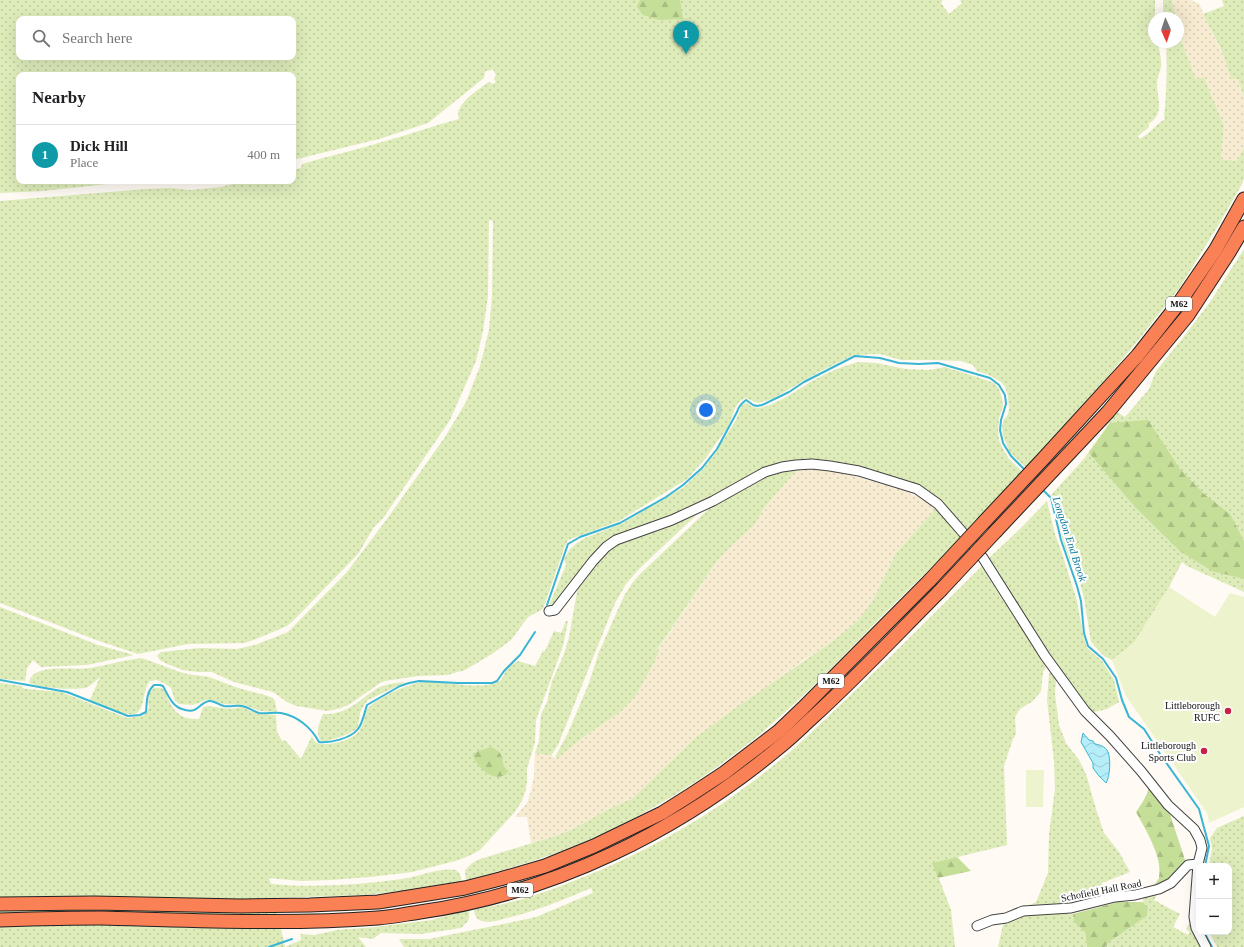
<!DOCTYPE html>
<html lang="en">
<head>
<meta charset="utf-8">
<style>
	:root { --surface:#fff; --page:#f6f6f6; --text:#202124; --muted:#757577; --line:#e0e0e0; --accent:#b45309 }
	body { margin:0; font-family:"Times New Roman",serif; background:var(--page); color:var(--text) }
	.controls { position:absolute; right:12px; bottom:12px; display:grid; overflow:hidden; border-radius:8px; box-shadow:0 4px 16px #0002 }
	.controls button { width:36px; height:36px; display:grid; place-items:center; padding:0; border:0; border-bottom:1px solid var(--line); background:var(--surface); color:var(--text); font:20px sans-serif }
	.compass { position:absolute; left:1148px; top:12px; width:36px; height:36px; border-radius:50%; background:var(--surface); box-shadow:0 4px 16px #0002; rotate:177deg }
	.you { position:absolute; left:706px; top:410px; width:14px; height:14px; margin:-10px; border:3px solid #fff; border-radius:50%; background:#1a73e8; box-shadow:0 0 0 6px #1a73e833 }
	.badge { display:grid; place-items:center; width:26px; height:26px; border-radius:50%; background:var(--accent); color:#fff; font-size:13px; font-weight:700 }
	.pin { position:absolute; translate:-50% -33px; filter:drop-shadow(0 1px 2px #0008) }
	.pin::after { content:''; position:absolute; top:21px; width:14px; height:12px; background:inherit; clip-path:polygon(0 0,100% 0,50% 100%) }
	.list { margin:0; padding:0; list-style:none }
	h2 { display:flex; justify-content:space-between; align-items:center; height:52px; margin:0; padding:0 16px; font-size:17px }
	h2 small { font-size:13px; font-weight:400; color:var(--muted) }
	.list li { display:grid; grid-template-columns:26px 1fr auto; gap:12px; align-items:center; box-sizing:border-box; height:60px; padding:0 16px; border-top:1px solid var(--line) }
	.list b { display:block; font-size:15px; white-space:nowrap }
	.list p { margin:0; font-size:13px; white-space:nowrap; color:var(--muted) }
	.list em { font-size:13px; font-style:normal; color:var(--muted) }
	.icon { flex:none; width:22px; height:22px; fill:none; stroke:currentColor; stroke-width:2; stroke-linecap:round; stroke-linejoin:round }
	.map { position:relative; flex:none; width:1244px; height:947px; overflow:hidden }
	.search { position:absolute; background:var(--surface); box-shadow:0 4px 16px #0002; left:16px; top:16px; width:280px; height:44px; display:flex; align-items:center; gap:10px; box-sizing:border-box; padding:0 14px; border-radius:8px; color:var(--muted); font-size:15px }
	.panel { position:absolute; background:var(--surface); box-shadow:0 4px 16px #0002; left:16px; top:72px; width:280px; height:112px; border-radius:8px }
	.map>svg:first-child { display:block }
</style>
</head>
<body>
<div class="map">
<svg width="1244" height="947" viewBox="0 0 1244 947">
	<defs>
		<pattern id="farmland-dots" width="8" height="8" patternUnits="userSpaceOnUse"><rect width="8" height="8" fill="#f7ecd1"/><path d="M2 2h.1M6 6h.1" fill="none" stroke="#d3c9b2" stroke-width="1.8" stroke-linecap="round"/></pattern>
		<pattern id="grass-dots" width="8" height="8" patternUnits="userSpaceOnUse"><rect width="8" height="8" fill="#deecba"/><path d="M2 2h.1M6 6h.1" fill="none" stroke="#bdc99f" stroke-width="1.8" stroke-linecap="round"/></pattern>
		<pattern id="forest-firs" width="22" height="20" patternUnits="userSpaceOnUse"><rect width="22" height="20" fill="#c5de98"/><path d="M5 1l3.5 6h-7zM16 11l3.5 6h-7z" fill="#a8bd82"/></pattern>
		<pattern id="water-waves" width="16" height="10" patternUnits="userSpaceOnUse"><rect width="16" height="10" fill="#b5edf9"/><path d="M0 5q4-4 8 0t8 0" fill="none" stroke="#9bcad4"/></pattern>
	</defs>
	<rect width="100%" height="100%" fill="#fffaf3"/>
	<g fill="url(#farmland-dots)">
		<path d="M1172,0H1192L1194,2L1198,3L1200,5L1207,23L1217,42L1227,66L1231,79H1238L1244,97V147L1237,161L1221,159L1224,126L1204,77L1196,79L1178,32V18H1176Z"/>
		<path d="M822,468L846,474L907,491L910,494L918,496L936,508L896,553L873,600L858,620L837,639L804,660L696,737L633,798L603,812L571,830L555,836L531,843L527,817H515L527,803L531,791L534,775L535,753L558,758L581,739L620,712L635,697L655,661L659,652L657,651L716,562L729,547L756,523L764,508L798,469Z"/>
	</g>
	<g fill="url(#grass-dots)" fill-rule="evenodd">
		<path d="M0,0H943L941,3L949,14L962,3L960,0H1155V15L1153,21L1154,42H1158C1159,50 1162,59 1161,67C1160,73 1157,77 1157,83C1157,97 1165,115 1149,123V127L1138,136L1139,139C1149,135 1155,125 1165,119C1163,115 1165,112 1165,107C1167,85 1167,64 1166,42H1178V32L1196,79L1204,77L1224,126L1221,159L1237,161L1244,147V179L1242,184L1219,224L1180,287L1136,343L1088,400L1060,435L1030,471L1010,453L1003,436L1002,426L1004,419L1007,416L1009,410L1008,396L1005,387L1001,382L991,376L977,371L973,365L961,361L936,360H901L880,354L854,355L819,372L772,399L758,403L745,398L739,402L735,408L729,425L705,459L687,479L619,521L568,540L565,546L543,609L528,617L511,640L492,654L465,670L447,675L418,676L385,681L380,683L350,704L341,708L328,711L296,706L287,702L273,692L234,682L212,672H198L183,670L167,664L160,660L157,656L161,652L200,648L237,649L255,645L288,632L347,572L387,519L445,437L466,402L480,366L489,330L492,296L493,221L489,220L488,296L483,331L476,361L450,420L384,517L374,527L358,554L295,619L287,626L261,637L245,643L188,644L138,654L99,641L0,603V201L146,189L169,188L191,190L220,187L246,181H293V170L301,168L302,164C329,156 356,150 382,142C408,135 433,126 459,119C458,116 458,112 459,110C463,99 478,90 487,83L489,82L493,84L496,82L494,79L496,75L493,69L489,71L488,70L485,72L484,78L428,123L379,139L293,160V75H19V181H135L43,191L0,193ZM19,19H293V57H19Z"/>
		<path d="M1163,0H1172L1176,18H1163Z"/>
		<path d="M1222,0H1244V97L1238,79H1231C1227,67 1223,54 1218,43C1213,33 1207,24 1203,14L1224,6Z"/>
		<path d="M1244,249V592L1187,566L1182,562L1169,587L1134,643L1112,660L1104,656L1091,642L1084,598L1080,583L1067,553L1063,541L1056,505L1051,495L1083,460L1117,412L1125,417L1149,389L1156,371L1182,339L1210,302Z"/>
		<path d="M858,362L876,363L906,369L929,370L945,367L980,378L994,383L999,389L1002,398L1003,406L999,418L998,430L999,440L1003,449L1009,459L1026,475L967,534L918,484L913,486L793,463L708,502L615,539L563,598L547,610L566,565L564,559L570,549L577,543L585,538L623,523L684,487L703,469L714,455L736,420L742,404L748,403C759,420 802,386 814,380C828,372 843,366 858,362Z"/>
		<path d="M798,469L764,508L756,523L730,547L716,562L657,650L659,652L655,661L635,697L620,712L581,739L558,758L555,757L568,733L589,683L599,652L624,596L631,585L638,576L713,505L759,479L781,470Z"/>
		<path d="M1047,501L1055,534L1062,553L1077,601L1083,634L1087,648L1102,661L1114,680L1119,702L1107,709L1090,713L1028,627L987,560L1022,527Z"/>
		<path d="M706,506L639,569L626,584L615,603L558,745L551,756L535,753L539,741L541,714L547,702L552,681L564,654L569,637L579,581L615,544Z"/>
		<path d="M936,508L962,538C939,560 916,582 893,605C848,651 804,698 754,739C703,780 646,815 586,841C548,858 507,869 466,880L465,870L471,864L477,860L555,836L571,830L603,812L633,798L696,737L737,707L836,639L858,620L873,600L896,553Z"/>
		<path d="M982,566L992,583L1047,665L1043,672L1041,691L1033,701L1020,709L1015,717L1016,734L1013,739L1004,766L1007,845L933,863L951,910L955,947H404L399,939H429L508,923L536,917L593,893L591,888C563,900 534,912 503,919C497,921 489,923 482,921C476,919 475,916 474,910C485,907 496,906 507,903C524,899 542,893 558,887C632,860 702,822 764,773C797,748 826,718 857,689C899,649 940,607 982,566Z"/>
		<path d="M0,607L98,645L134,655L87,665L41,667L33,660L27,668L25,681L0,679Z"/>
		<path d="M566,621H568L563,646L536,720L535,742L527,769V781L526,789L522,801L514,813L480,850L471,855L459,860L412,872L370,877L331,880L301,881L269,878L271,884C314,888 358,885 402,879C418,877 440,867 456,870L460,874L462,881L410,890L363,895L274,898L285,947L301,940L300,934L315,935L337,930L376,927L432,920L452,914L469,911V917L468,921L461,928L421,934L381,933L373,939L358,937L366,947H0V683L22,686V688L27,689L61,692L127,718L143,716L147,712L149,707L148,702L149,694L152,689C167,684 165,694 170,703C176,715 186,720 199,719L203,707L208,706L230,709L242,707L258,714L276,715L277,732L282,741L285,740L301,759L312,736C313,738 314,742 317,743C327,747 354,740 359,731C368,718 360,711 377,701C389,693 409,684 422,682C444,680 477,691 498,682C503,680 503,675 506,670C509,667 514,663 518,661L535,666L543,651H545L554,631L561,633Z"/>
		<path d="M142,658L177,671L187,674L209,677L238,688L265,695L273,698L275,701L277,712L260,711L244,705L223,704L211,700H206L193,705L179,704L175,701L171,688L164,683L157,680L150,681C145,686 145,695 143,701C142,706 140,712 135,714C125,717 100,704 90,700L100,677C95,681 90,687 85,688C73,690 40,688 29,683C30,677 33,674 38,672C51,666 75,670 90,668C108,665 124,660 142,658Z"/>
		<path d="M1051,671L1056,680L1055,694L1059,725L1066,743L1079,760L1086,774L1097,812L1104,833L1119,852L1130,872L1102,883L1105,898L1072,906L1019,910L1036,902L1048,873L1049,834L1055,789L1054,761L1047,700L1049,674Z"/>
		<path d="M406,682L368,700L364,705L360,713L358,727L355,730L348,734L328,741H321C315,732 319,724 323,714C347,715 358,701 376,689C385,684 396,683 406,682Z"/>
		<path d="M1244,816V947H1217L1209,932H1229V866H1209L1212,848L1210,838L1217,828Z"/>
		<path d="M1158,892L1154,900L1180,914L1173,927L1188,935L1190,932L1186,929L1191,920L1201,947H1105L1109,942L1147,916L1148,908L1143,902V896Z"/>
		<path d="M1029,914H1073L1074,922L1085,932L1087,947H998L1004,921Z"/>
	</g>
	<g fill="url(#forest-firs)">
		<path d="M640,0H680L683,19L659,20L643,15L637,7Z"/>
		<path d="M1148,420L1180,469L1204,494L1230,514L1244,541V579L1212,571L1181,552L1135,507L1089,453L1110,423Z"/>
		<path d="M491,747C494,749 498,750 500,753C504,760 501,767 509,771C497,786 478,769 473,756L476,752Z"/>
		<path d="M1149,785L1169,811L1185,860C1177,877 1168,880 1152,888C1154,884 1159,880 1159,877C1163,857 1145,829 1136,812C1142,803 1148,795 1149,785Z"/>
		<path d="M957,857L971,871L938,878L932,863Z"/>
		<path d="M1118,902H1143L1148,908L1147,916L1109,942L1105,947H1087L1085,932L1074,922L1073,914Z"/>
	</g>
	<g fill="#edf3cc">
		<path d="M1169,587L1215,617L1230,593L1244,597V807L1209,823L1207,813L1126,696L1112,660L1134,643Z"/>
		<path d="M1026,770H1044L1043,807H1026Z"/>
	</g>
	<path fill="url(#water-waves)" stroke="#38b5d4" d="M1083,733L1089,740L1093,741L1095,744C1100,745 1105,746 1108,752C1111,759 1110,777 1106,783L1099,776L1093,768V763L1081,742Z"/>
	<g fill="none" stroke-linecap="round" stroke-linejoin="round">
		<g stroke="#38b5d4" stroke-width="2">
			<path d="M1042,489L1051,498L1061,540L1077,586L1081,601L1084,633L1088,646L1103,659L1116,678L1122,700L1129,717L1144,729L1160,754L1199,809L1209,846L1205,866"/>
			<path d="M547,605L568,544L580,537L620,523L666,497L683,485L702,468L717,449L737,412C739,406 741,404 746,400L749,402L753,405L757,406L762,405L789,392L804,382L855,356L880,358L899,363L919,364L938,363L990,378L999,385L1005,395L1006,404L1001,420L1000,430L1003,443L1011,456L1026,471"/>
			<path d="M0,680L67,692L128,716L140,715L146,712C147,702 146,692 154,685H160L163,686C168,695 172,706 182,709C199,715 198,703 209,701C214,700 219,705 224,706C230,707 236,705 242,706C248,707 253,711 259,713C266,714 274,712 281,713C297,716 311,727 319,742C330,743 350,739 358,729C362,725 365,711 367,705L400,686L409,683L419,681L458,683H492L497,681L504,671L520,655L535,632"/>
			<path d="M1204,932L1212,947"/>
			<path d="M269,947L292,939"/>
		</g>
		<g stroke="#434343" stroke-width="11">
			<g id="minor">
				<path d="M549,611L555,610L593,561L606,547L616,540L672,520L713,501L765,472L782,467L796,465L812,464L830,466L859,471L917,489L938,504L965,535L983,558L1045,656L1085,711L1110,736L1141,771L1168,805L1194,829L1200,840L1202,848L1198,864L1194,917L1196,928L1206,947"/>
				<path d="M977,926L992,920L1006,918L1023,911L1071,908L1115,897L1135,895L1159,889L1171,883L1188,865L1198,864"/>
			</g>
		</g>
		<g stroke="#212121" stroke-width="15">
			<g id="highway">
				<path d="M984,522L1043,459L1138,355L1179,303L1216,249L1244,199"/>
				<path d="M996,531L1108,412L1188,315L1228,254L1244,227"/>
				<path d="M0,904L94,903L241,906L310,905L378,902L465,888L500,879L545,866L594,846L662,813L692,794L724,773L779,731L803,708L930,580"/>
				<path d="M0,920C33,919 67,918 100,918C193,920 286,925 378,918C392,917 406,914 420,912C554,893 679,831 782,745C793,736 803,726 813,717C857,677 898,633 940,591"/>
			</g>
		</g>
		<use href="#minor" stroke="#fff" stroke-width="9"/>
		<use href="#highway" stroke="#fa8056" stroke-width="13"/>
		<g stroke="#212121" stroke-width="15" stroke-linecap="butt">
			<g id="highway-bridge">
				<path d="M930,580L984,522"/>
				<path d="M940,591L996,531"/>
			</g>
		</g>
		<use href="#highway-bridge" stroke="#fa8056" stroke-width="13"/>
	</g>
	<g fill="#c82049" stroke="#fff" stroke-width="1.5">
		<circle cx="1228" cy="711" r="4"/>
		<circle cx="1204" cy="751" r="4"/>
	</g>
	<g text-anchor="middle" stroke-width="4" stroke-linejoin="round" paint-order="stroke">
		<g fill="#fff" stroke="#585858" stroke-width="1">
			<rect x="1166" y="297" width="26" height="14" rx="3"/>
			<rect x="818" y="674" width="26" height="14" rx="3"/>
			<rect x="507" y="883" width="26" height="14" rx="3"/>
		</g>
		<g font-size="9" font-weight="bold" fill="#101010">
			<text x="1179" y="307">M62</text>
			<text x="831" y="684">M62</text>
			<text x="520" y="893">M62</text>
		</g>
		<g font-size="10" fill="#101010" stroke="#fff" text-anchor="end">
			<text x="1220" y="709">Littleborough<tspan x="1220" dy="12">RUFC</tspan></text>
			<text x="1196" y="749">Littleborough<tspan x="1196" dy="12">Sports Club</tspan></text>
		</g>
		<g font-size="10" fill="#101010" stroke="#fff">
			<text transform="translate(1101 890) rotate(-11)" y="4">Schofield Hall Road</text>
		</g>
		<g font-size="11" font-style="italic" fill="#127fa1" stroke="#fff">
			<text transform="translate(1070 539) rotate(72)" y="4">Longdon End Brook</text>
		</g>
	</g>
</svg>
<div class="controls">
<button>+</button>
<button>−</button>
</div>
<svg class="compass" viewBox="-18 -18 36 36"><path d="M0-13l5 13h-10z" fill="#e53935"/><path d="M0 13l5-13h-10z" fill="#757577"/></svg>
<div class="you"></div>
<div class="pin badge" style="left:686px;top:54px;background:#0f9aa8">1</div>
<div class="search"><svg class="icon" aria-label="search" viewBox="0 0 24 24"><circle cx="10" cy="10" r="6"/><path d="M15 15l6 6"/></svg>Search here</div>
<section class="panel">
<h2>Nearby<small></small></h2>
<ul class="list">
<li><span class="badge" style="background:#0f9aa8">1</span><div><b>Dick Hill</b><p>Place</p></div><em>400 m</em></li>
</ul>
</section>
</div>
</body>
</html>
